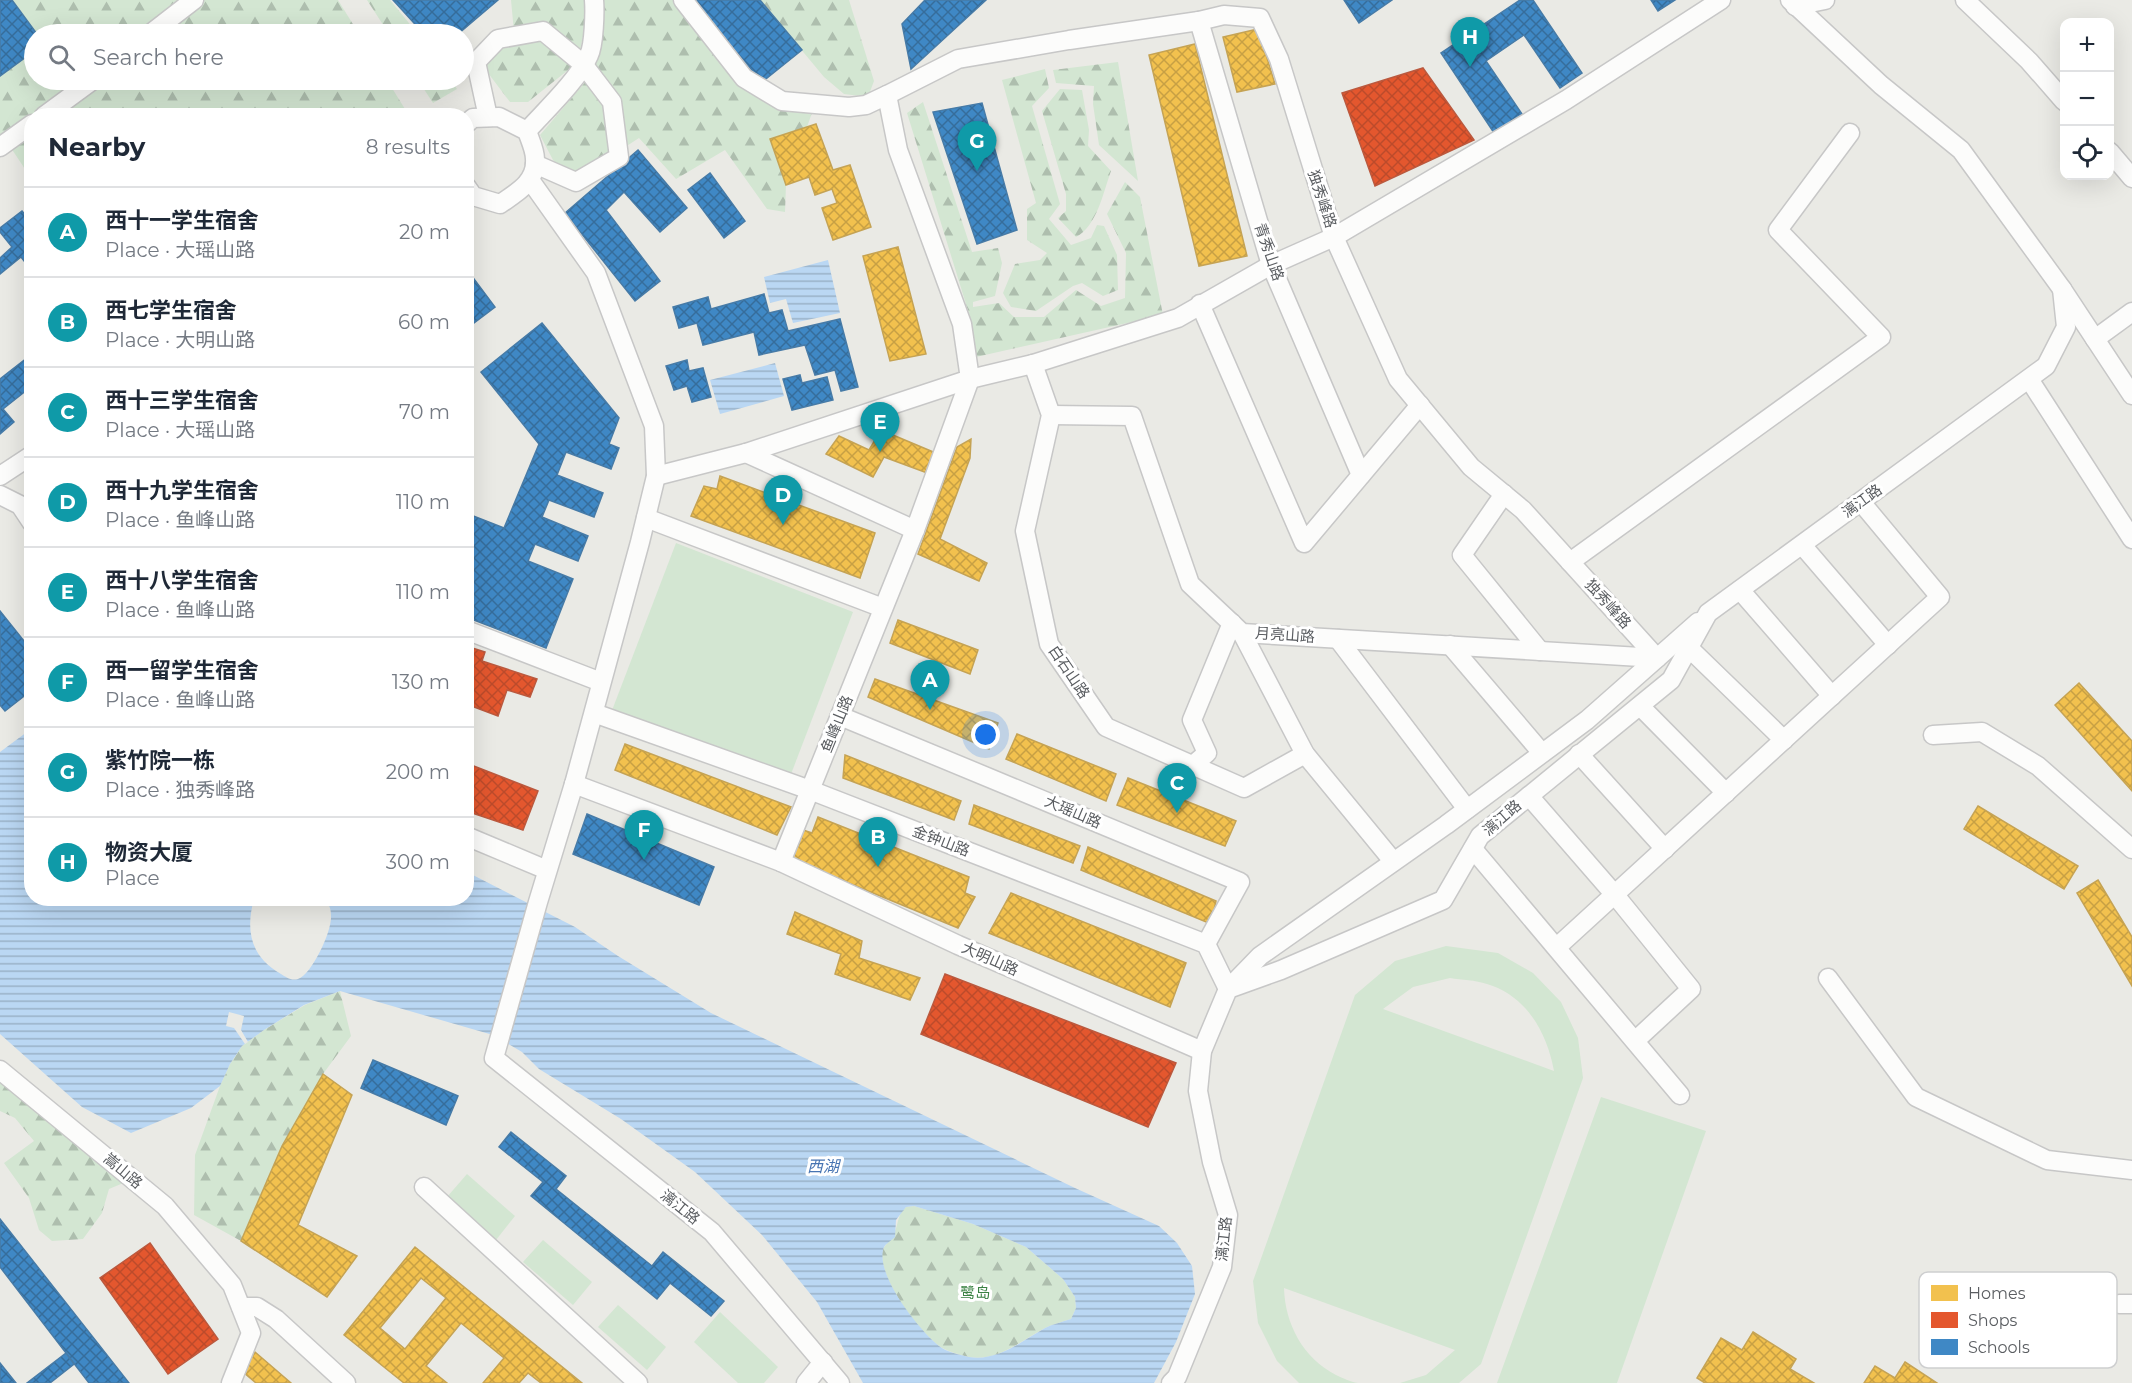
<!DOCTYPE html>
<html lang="en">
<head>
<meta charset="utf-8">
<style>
	:root { --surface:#fff; --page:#f6f6f7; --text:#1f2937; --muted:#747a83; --line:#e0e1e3; --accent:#db2777 }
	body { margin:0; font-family:Montserrat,"Noto Sans SC",sans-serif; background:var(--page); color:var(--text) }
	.controls { position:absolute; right:18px; top:18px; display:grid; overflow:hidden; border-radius:12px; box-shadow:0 6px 24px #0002 }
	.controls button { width:54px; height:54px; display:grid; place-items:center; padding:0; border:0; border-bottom:2px solid var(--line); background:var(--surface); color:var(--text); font:30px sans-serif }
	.you { position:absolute; left:986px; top:735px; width:21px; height:21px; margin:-15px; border:4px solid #fff; border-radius:50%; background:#1a73e8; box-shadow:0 0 0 9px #1a73e833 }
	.badge { display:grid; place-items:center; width:39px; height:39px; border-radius:50%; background:var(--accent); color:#fff; font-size:20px; font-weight:700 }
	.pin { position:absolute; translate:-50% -50px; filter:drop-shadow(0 2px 3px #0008) }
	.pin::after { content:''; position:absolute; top:32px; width:21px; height:18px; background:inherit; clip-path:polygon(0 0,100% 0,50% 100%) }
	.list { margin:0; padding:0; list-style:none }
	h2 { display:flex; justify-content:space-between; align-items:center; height:78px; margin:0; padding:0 24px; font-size:26px }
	h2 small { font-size:20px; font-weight:400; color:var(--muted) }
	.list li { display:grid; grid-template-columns:39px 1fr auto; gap:18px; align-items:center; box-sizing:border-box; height:90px; padding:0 24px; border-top:2px solid var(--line) }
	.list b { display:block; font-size:22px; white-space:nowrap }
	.list p { margin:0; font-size:20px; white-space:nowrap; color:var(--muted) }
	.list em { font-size:20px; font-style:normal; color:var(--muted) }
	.icon { flex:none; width:33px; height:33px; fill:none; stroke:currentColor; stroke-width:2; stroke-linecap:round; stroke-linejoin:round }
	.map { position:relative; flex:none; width:2132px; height:1383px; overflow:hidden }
	.search { position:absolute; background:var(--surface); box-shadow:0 6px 24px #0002; left:24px; top:24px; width:450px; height:66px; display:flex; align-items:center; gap:15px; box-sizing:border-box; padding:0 21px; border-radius:33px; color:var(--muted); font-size:22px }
	.panel { position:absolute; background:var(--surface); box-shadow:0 6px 24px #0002; left:24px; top:108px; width:450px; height:798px; border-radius:24px }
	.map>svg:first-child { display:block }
</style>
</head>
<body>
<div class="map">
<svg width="2132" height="1383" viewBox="0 0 2132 1383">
	<defs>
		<pattern id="forest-firs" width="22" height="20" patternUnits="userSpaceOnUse" patternTransform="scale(1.5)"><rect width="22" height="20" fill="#d3e6d2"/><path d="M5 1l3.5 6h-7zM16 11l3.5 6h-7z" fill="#aebeae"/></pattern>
		<pattern id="water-rules" width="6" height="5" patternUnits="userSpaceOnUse" patternTransform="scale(1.5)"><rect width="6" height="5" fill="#bad7f3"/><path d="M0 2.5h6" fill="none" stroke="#9ab2c8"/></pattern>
		<pattern id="homes-cross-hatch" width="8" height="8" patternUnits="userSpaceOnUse" patternTransform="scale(1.5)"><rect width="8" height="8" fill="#f2c14e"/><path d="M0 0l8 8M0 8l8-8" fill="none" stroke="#c7a044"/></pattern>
		<pattern id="shops-cross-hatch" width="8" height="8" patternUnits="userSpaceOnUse" patternTransform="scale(1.5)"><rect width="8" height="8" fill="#e4572e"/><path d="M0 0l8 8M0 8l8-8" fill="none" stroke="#bc4b2b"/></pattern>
		<pattern id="schools-cross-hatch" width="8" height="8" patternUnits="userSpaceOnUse" patternTransform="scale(1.5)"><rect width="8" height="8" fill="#3f88c5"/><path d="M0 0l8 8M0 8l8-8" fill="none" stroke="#366d9b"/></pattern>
	</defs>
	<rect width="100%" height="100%" fill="#eaeae5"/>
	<g fill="url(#forest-firs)">
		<path d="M9,0H338L359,34H36Z"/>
		<path d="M367,0H390L418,34H389Z"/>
		<path d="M511,0H586V23L577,63L528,102H510L488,73L485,58L514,32Z"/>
		<path d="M601,0H678L748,90L813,110L807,127L770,140L786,185L785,212L767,209L725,150L676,179L639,138L593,168L565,173L553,160L540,135L593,73L601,38Z"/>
		<path d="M760,0H849L874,81L868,97L844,94L824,77Z"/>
		<path d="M34,51V80H387L405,109L402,116H32L31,178L7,142L0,147V75Z"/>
		<path d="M1118,62L1138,181L1099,145L1093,104L1094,86L1056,83L1053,70Z"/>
		<path d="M1045,69L1049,88L1032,106L1060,204L1049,219L1071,245L1091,238L1097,225L1104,226L1117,255L1118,290L1103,296L1082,283L1073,286L1036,311L1011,307L1003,293L1015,264L1040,260L1047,253L1027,240V209L1036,203L1002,80Z"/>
		<path d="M418,80H451L457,89L433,103Z"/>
		<path d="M1060,89L1082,90L1089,130L1088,146L1111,171C1103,193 1097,226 1076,237L1058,218L1066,211V194L1042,111Z"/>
		<path d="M923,102L972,252L998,248L1002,263L995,296L973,302V307L999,303L1014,317H1044L1076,290L1101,306L1125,298L1126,253L1107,214L1125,182L1140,197L1163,315L976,357L970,317L907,113Z"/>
		<path d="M340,991L351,1036L323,1074L282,1146L241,1241L194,1215L195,1155L220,1086L230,1064L242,1046L264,1030L305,1005Z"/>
		<path d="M0,1070L133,1179L109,1189L102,1213L83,1239L52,1241L39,1230L29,1198L4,1163L34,1141L15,1118L0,1111Z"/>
		<path d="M914,1206L973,1224L1026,1247L1063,1279L1075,1297L1076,1308L1071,1319C1062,1322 1053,1324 1045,1328C1022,1340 997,1362 969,1357C961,1355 946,1351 939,1346C917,1329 882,1283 882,1254C883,1244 892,1241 895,1231C899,1222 897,1215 906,1207Z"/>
	</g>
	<g fill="#d3e6d2" fill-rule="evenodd">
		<path d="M676,543L853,612L788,782L611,713Z"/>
		<path d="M1446,946L1498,953L1533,973L1561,1002L1578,1038L1583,1078L1481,1364L1459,1383H1400L1426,1375L1455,1350L1284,1288C1285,1324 1303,1358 1336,1375C1343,1378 1350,1382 1358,1383H1299L1277,1361L1258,1323L1253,1281L1355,995L1395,961ZM1450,978C1462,980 1475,980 1487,984C1527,996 1547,1033 1554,1071L1383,1009L1413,987Z"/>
		<path d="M1601,1097L1706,1131L1617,1383H1497Z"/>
		<path d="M467,1174L515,1216L496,1240L447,1197Z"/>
		<path d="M543,1240L592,1282L573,1305L523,1262Z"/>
		<path d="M618,1305L666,1347L647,1370L598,1327Z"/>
		<path d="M720,1312L778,1367L764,1383H738L694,1342Z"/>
	</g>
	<g fill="url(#water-rules)" fill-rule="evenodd">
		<path d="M828,260L840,313L793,323L786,299L770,303L764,277Z"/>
		<path d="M775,363L784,396L720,414L710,380Z"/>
		<path d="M31,729L32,898L254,899C245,931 251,957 281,974C286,977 291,981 298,979C312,974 332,931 331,916C331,909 329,904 325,899L466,898L467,872L575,927L618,956L711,1013L1075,1188L1159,1226L1177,1243L1192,1266L1195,1294L1176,1342L1154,1383H863L817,1302L762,1235L695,1172L621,1119L539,1069L522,1052L493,1035L340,991L304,1005L264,1030L242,1046L230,1064L220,1086L191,1108L131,1133L82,1107L0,1034V752ZM914,1206L973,1224L1026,1247L1063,1279L1075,1297L1076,1308L1071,1319C1062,1322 1053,1324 1045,1328C1022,1341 997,1362 969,1357C961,1355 946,1352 939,1346C919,1330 877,1277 883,1250C884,1244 890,1242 895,1237L896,1220L906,1207Z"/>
	</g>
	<path fill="#eaeae5" d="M229,1012L244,1016L241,1030L248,1042L245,1044L234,1028L226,1026Z"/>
	<g fill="url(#homes-cross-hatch)" stroke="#c5a354" stroke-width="1.5" fill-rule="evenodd">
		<path d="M1258,29L1275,84L1237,92L1223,37Z"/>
		<path d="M1195,44L1247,256L1199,266L1149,55Z"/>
		<path d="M816,124L833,170L850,165L871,227L833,240L822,208L837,203L832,189L815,195L809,177L786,185L770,139Z"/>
		<path d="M898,247L926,354L890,361L863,256Z"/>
		<path d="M881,430L938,454L930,474L884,457L873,477L826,454L839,436L869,450Z"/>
		<path d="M971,439L970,458L940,539L987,563L979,581L918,554L957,447Z"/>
		<path d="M720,476L875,533L860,578L691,516L704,486L717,489Z"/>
		<path d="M898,620L978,650L970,674L890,643Z"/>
		<path d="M875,679L998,723L989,749L868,697Z"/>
		<path d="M2079,683L2132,741V791L2055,705Z"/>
		<path d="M1017,734L1116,774L1106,801L1006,759Z"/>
		<path d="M625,744L791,807L777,835L615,770Z"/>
		<path d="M845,755L961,801L954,820L843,778Z"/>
		<path d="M1128,778L1236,821L1225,846L1117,805Z"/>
		<path d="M974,805L1080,846L1073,863L969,824Z"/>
		<path d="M1978,806L2078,866L2064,889L1964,829Z"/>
		<path d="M818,817L969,877L965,893L975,897L958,928L788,858L803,830L812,833Z"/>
		<path d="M1088,847L1216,901L1211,924L1081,870Z"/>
		<path d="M2098,880L2132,937V986L2077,893Z"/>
		<path d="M1011,893L1186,963L1170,1007L989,933Z"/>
		<path d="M795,912L862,941L859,958L920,978L910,1000L835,974L841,954L787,934Z"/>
		<path d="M323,1074L352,1095L298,1225L357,1256L327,1297L241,1241L282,1146Z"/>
		<path d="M415,1247L582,1383H541L528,1373L519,1383H483L504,1358L461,1323L426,1366L447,1383H404L344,1335ZM421,1278L446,1298L405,1349L380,1328Z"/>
		<path d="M1753,1332L1796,1359L1790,1369L1814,1383H1705L1697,1378L1721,1338L1742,1350Z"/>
		<path d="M255,1352L291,1383H256L242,1371Z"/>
		<path d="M1905,1362L1937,1383H1864L1875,1366L1895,1378Z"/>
	</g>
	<g fill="url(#shops-cross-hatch)" stroke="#bb593e" stroke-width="1.5">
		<path d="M1423,68L1474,140L1375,186L1342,93Z"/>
		<path d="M466,646L485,652L482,661L537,679L530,697L507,690L498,716L466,704Z"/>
		<path d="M466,763L538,791L523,830L466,811Z"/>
		<path d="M945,974L1176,1063L1148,1127L921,1034Z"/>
		<path d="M150,1243L218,1339L168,1374L100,1278Z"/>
	</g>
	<g fill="url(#schools-cross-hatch)" stroke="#477ba7" stroke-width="1.5">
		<path d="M0,0H12L37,34H34V51L0,76Z"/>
		<path d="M393,0H498L458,34H424Z"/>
		<path d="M691,0H760L802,50L762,82Z"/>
		<path d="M925,0H986L911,69L902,24Z"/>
		<path d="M1344,0H1392L1359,23Z"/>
		<path d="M1520,0H1533L1582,73L1560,88L1524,35L1486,61L1522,114L1494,133L1441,53Z"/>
		<path d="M1651,0H1675L1658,11Z"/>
		<path d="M982,103L1017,230L977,244L933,112Z"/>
		<path d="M638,150L687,208L660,232L624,192L606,210L660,281L635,301L565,213Z"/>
		<path d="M710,173L745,221L724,238L688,190Z"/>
		<path d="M22,211L32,223V271L21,257L0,274V258L12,247L0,232V228Z"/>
		<path d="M471,275L495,307L466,329V279Z"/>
		<path d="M764,294L769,313L782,310L788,331L840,319L858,387L841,391L835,370L815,375L805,345L759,355L754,332L703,345L697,323L679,328L673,307L708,297L711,309Z"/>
		<path d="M542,323L619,418L609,444L619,448L611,469L566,452L557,475L603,493L594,517L549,500L542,517L588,536L578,561L535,544L528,561L573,579L546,648L466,617V513L504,528L539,444L481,372Z"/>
		<path d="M32,354V386L3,409L14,422L0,434V379Z"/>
		<path d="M687,360L689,371L703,368L711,397L692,402L687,386L674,390L666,366Z"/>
		<path d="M800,375L802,383L827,377L833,400L792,410L783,379Z"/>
		<path d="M0,611L32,651V690L5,711L0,705Z"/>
		<path d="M587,814L714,867L699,905L573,854Z"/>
		<path d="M373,1060L458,1096L446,1125L361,1088Z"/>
		<path d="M511,1132L566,1176L556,1189L652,1266L663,1252L724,1301L711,1316L670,1283L657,1299L531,1196L543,1182L499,1147Z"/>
		<path d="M0,1219L129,1383H89L0,1267Z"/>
		<path d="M66,1353L74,1364L50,1383H27Z"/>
		<path d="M0,1363L16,1383H0Z"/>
	</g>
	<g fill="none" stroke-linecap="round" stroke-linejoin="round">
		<g stroke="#c7c7c7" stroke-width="21">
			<g id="street">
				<path d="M1790,0L1881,85L1961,150L2062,289L2132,395"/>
				<path d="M1965,0L2029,61L2064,101"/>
				<path d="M1795,6L1825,0"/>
				<path d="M1199,21L1271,265L1361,475"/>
				<path d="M150,34L194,0"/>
				<path d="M887,95L958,59L1069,40L1199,21L1224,15L1260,18L1279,59L1334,237L1398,379L1471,467L1523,510L1657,658"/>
				<path d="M44,116L93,80"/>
				<path d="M488,117L476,62L498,39L543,31L583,64L612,102L619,157L576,182L535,164"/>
				<path d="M466,124L473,118L499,117L527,131C530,140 535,150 535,159C537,182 516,193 500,204L473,196L466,186"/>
				<path d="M527,131C545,111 579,79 589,55C594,45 595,12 594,0"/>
				<path d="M0,147L32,124"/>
				<path d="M2110,152L2132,178"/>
				<path d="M530,180L596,273L654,426L656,476L640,542L574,784L538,902L494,1058L712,1232L840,1383"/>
				<path d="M1200,304L1304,543L1420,405"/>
				<path d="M2095,339L2132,312"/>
				<path d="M1033,364L1051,415L1025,531L1049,644L1106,727L1244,788L1305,754"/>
				<path d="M2029,379L2132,539"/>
				<path d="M1051,415L1132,416L1190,584L1242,633L1657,658"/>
				<path d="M746,453L915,530"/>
				<path d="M0,476L32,455"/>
				<path d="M656,476L746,453L970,379L1033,364L1178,318L1271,265L1334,237L1566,100L1721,0"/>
				<path d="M1504,494L1462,555L1540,651"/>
				<path d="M0,495L20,505L32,523"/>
				<path d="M646,518L883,608"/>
				<path d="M1802,545L1888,645"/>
				<path d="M1570,562L1881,337L1778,230L1850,133"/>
				<path d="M1740,590L1832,696"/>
				<path d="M466,630L601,682"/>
				<path d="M1242,633L1305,754L1393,861"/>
				<path d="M1338,639L1467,809"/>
				<path d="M1450,645L1542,753"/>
				<path d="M1689,648L1784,740"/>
				<path d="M1640,706L1726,793"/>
				<path d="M594,713L810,790L1206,944L1228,989L1260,956L1446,825L1587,720L1698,622"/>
				<path d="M840,716L1240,882L1206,944"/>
				<path d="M1933,735L1982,732L2038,766L2132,849"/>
				<path d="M1579,754L1665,849"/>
				<path d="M1193,765L1207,753L1192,720L1232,623"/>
				<path d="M574,784L781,862L915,530L970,379L962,324L898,150L887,95L866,105L849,107L782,101L744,78L683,0"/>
				<path d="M1529,796L1615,895L1691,989L1636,1040"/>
				<path d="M466,836L547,870"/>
				<path d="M1473,849L1680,1095"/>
				<path d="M781,862L958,945L1202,1051"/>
				<path d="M1557,947L1940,597L1861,502"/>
				<path d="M1828,978L1916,1097L2047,1160L2132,1170"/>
				<path d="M0,1070L165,1206L232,1285L251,1333L231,1383"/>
				<path d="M424,1187L638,1383"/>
				<path d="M2119,1304H2132"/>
				<path d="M241,1307H257L276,1319L346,1383"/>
				<path d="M806,1383L823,1362"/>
				<path d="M1171,1383L1177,1377L1222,1267L1228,1215L1212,1162L1198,1091L1202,1051L1228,989L1281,970L1443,900L1480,836L1671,680L1708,613L2046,366L2066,327L2062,289"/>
			</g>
		</g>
		<use href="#street" stroke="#fcfcfb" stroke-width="18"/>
	</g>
	<g text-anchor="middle" stroke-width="6" stroke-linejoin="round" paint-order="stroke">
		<g font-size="15" fill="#5b5e62" stroke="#fff">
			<text transform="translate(1322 199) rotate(72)" y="5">独秀峰路</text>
			<text transform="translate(1269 252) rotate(71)" y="5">青秀山路</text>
			<text transform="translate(1862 501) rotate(-36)" y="5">漓江路</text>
			<text transform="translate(1608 604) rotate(48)" y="5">独秀峰路</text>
			<text transform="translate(1285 635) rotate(4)" y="5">月亮山路</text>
			<text transform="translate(1069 672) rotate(56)" y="5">白石山路</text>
			<text transform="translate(837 724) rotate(-68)" y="5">鱼峰山路</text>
			<text transform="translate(1073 812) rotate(23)" y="5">大瑶山路</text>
			<text transform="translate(1502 818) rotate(-41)" y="5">漓江路</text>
			<text transform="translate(941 841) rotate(21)" y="5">金钟山路</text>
			<text transform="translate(990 959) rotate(24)" y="5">大明山路</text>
			<text transform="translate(123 1171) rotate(40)" y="5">嵩山路</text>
			<text transform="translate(680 1207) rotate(39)" y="5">漓江路</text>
			<text transform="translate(1224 1239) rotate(-84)" y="5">漓江路</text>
		</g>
		<g font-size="15" fill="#3a8243" stroke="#fff">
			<text x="975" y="1298">鹭岛</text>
		</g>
		<g font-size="16" font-style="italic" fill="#4774b2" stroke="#fff">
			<text x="823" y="1172">西湖</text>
		</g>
	</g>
	<rect x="1919" y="1272" width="198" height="96" rx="9" fill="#fff" stroke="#cecfd0" stroke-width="1.5"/>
	<rect x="1931" y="1285" width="27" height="16" fill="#f2c14e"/>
	<rect x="1931" y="1312" width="27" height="16" fill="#e4572e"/>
	<rect x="1931" y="1339" width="27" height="16" fill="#3f88c5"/>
	<g font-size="16" fill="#5b5e62">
		<text x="1968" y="1299">Homes</text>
		<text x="1968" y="1326">Shops</text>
		<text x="1968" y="1353">Schools</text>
	</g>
</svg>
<div class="controls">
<button>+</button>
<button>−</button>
<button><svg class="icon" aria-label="locate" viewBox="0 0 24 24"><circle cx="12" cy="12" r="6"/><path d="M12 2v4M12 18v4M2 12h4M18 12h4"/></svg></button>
</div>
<div class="you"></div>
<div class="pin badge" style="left:930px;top:710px;background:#0f9aa8">A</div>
<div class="pin badge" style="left:878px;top:867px;background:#0f9aa8">B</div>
<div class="pin badge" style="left:1177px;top:813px;background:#0f9aa8">C</div>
<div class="pin badge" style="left:783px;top:525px;background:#0f9aa8">D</div>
<div class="pin badge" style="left:880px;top:452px;background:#0f9aa8">E</div>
<div class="pin badge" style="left:644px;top:860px;background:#0f9aa8">F</div>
<div class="pin badge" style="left:977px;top:171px;background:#0f9aa8">G</div>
<div class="pin badge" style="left:1470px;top:67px;background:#0f9aa8">H</div>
<div class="search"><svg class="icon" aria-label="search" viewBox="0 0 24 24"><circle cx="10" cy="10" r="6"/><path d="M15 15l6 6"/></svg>Search here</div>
<section class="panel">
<h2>Nearby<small>8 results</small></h2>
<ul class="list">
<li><span class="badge" style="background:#0f9aa8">A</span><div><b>西十一学生宿舍</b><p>Place · 大瑶山路</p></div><em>20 m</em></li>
<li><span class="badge" style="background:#0f9aa8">B</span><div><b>西七学生宿舍</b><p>Place · 大明山路</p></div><em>60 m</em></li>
<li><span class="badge" style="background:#0f9aa8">C</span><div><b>西十三学生宿舍</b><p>Place · 大瑶山路</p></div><em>70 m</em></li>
<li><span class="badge" style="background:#0f9aa8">D</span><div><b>西十九学生宿舍</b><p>Place · 鱼峰山路</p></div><em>110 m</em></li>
<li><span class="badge" style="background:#0f9aa8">E</span><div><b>西十八学生宿舍</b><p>Place · 鱼峰山路</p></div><em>110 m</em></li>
<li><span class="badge" style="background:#0f9aa8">F</span><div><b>西一留学生宿舍</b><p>Place · 鱼峰山路</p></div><em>130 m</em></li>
<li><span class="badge" style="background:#0f9aa8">G</span><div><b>紫竹院一栋</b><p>Place · 独秀峰路</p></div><em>200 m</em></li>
<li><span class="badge" style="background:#0f9aa8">H</span><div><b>物资大厦</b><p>Place</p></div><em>300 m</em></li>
</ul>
</section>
</div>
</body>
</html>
